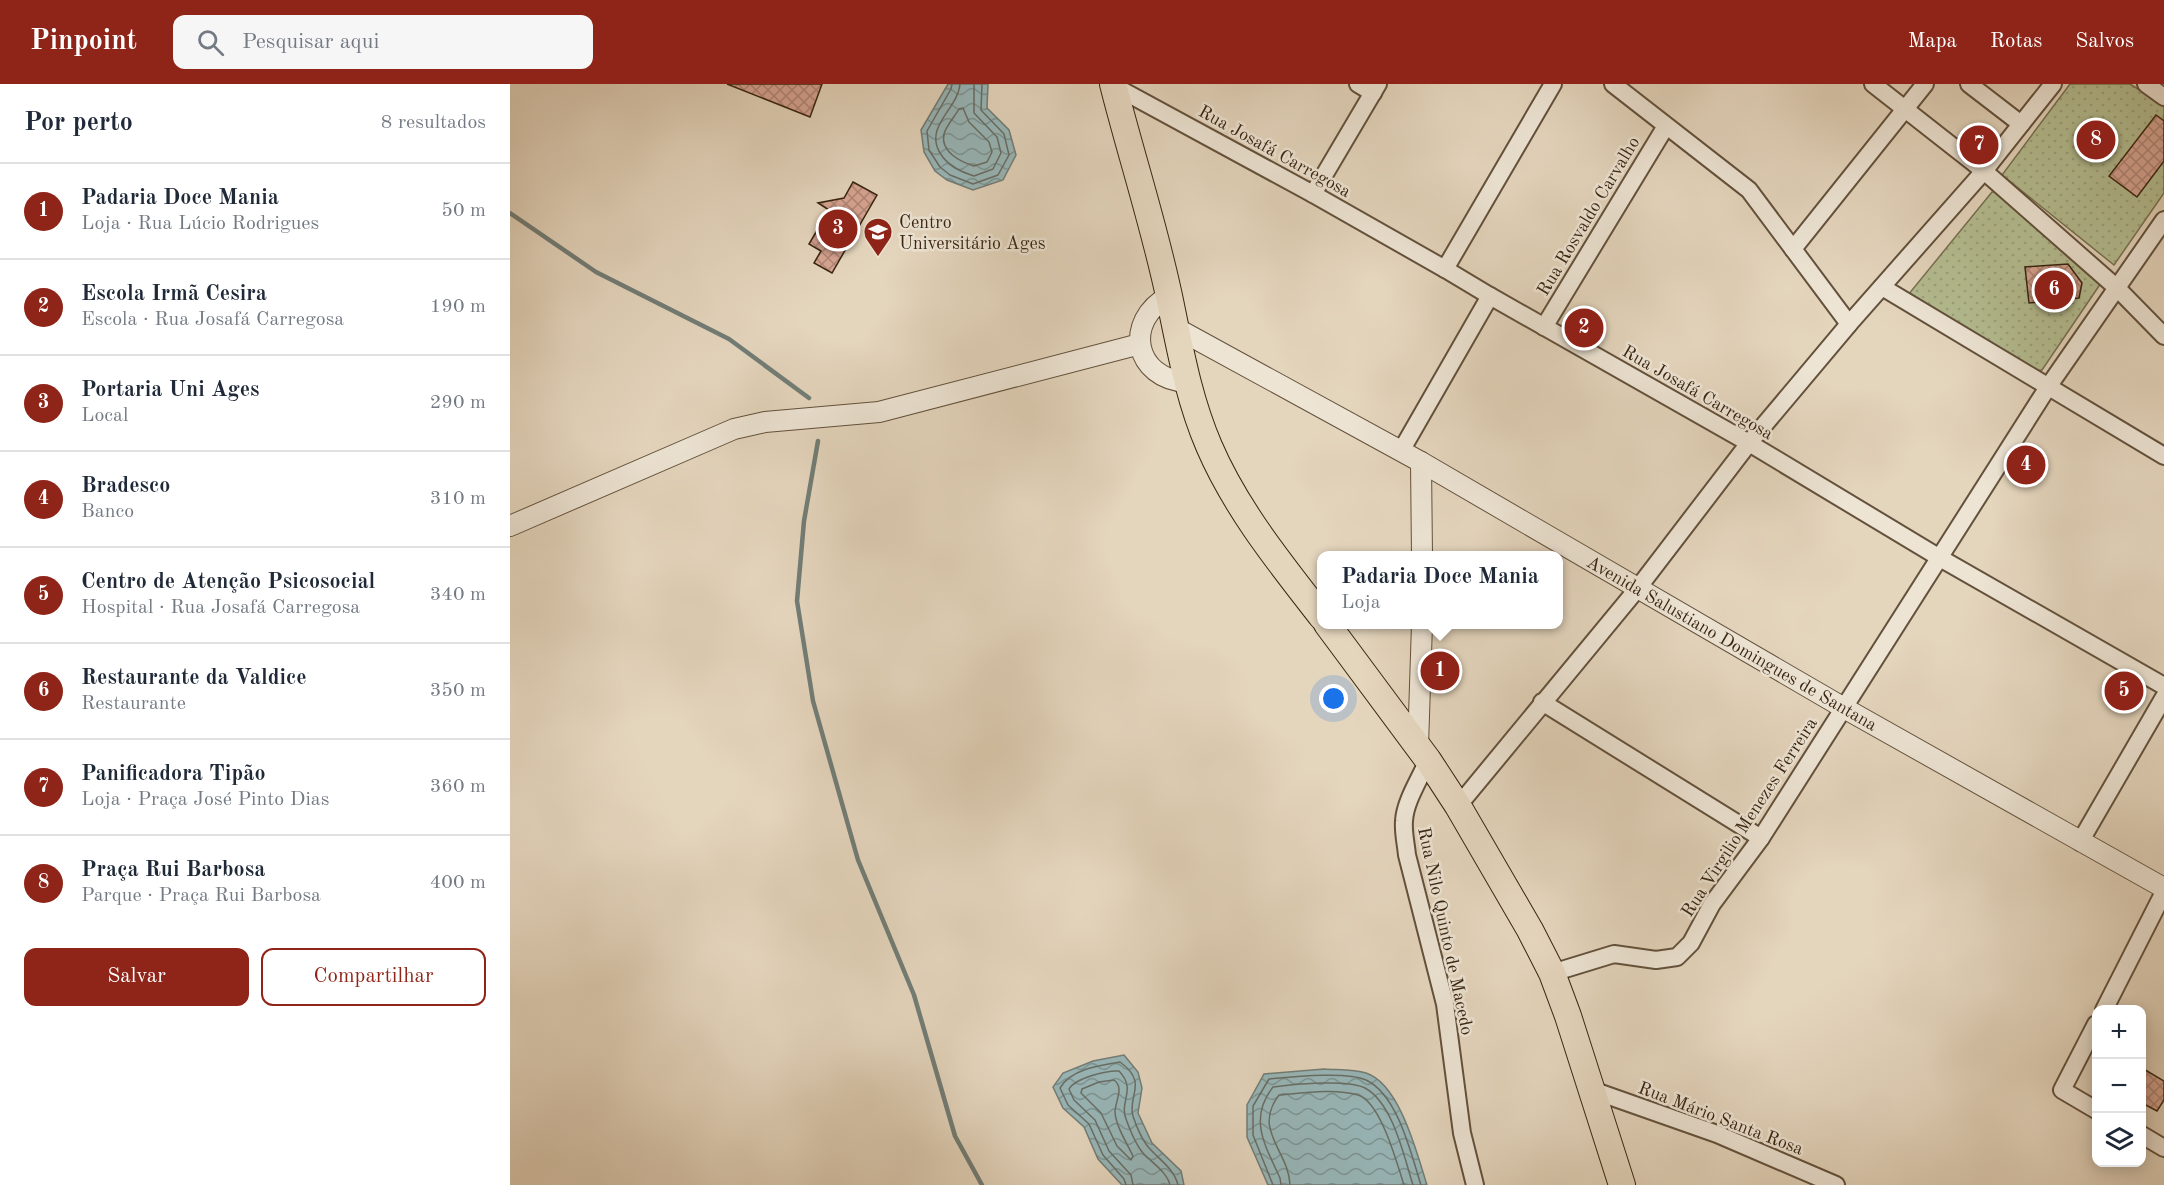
<!DOCTYPE html>
<html lang="pt">
<head>
<meta charset="utf-8">
<style>
	:root { --surface:#fff; --page:#f6f6f7; --text:#1f2937; --muted:#747a83; --line:#e0e1e3; --accent:#8f2418 }
	body { margin:0; font-family:"Old Standard TT",serif; background:var(--page); color:var(--text) }
	.controls { position:absolute; right:18px; bottom:18px; display:grid; overflow:hidden; border-radius:12px; box-shadow:0 3px 15px #0003 }
	.controls button { width:54px; height:54px; display:grid; place-items:center; padding:0; border:0; border-bottom:2px solid var(--line); background:var(--surface); color:var(--text); font:30px sans-serif }
	.you { position:absolute; left:824px; top:615px; width:21px; height:21px; margin:-15px; border:4px solid #fff; border-radius:50%; background:#1a73e8; box-shadow:0 0 0 9px #1a73e833 }
	.badge { display:grid; place-items:center; width:39px; height:39px; border-radius:50%; background:var(--accent); color:#fff; font-size:20px; font-weight:700 }
	.pin { position:absolute; translate:-50% -50%; border:3px solid #fff; box-shadow:0 2px 6px #0006 }
	.popup { position:absolute; left:807px; top:467px; width:246px; height:78px; box-sizing:border-box; display:grid; place-content:center; border-radius:12px; background:var(--surface); filter:drop-shadow(0 2px 4px #0005); font-size:20px; white-space:nowrap; color:var(--muted) }
	.popup b { font-size:22px; color:var(--text) }
	.popup::after { content:''; position:absolute; left:50%; top:100%; margin-left:-12px; border:12px solid transparent; border-top-color:var(--surface) }
	.list { margin:0; padding:0; list-style:none }
	h2 { display:flex; justify-content:space-between; align-items:center; height:78px; margin:0; padding:0 24px; font-size:26px }
	h2 small { font-size:20px; font-weight:400; color:var(--muted) }
	.list li { display:grid; grid-template-columns:39px 1fr auto; gap:18px; align-items:center; box-sizing:border-box; height:96px; padding:0 24px; border-top:2px solid var(--line) }
	.list b { display:block; font-size:22px; white-space:nowrap }
	.list p { margin:0; font-size:20px; white-space:nowrap; color:var(--muted) }
	.list em { font-size:20px; font-style:normal; color:var(--muted) }
	.actions { display:flex; gap:12px; padding:18px 24px }
	.actions a { flex:1; padding:14px 0; border:2px solid var(--accent); border-radius:12px; text-align:center; font-size:21px; color:var(--accent) }
	.actions .main { background:var(--accent); color:#fff }
	.icon { flex:none; width:33px; height:33px; fill:none; stroke:currentColor; stroke-width:2; stroke-linecap:round; stroke-linejoin:round }
	.map { position:relative; flex:none; width:1654px; height:1101px; overflow:hidden }
	header { display:flex; align-items:center; gap:36px; box-sizing:border-box; height:84px; padding:0 30px; background:var(--accent); color:#fff }
	header strong { font-size:28px }
	nav { display:flex; gap:33px; margin-inline-start:auto; font-size:21px }
	.search { width:420px; height:54px; background:var(--page); display:flex; align-items:center; gap:15px; box-sizing:border-box; padding:0 21px; border-radius:12px; color:var(--muted); font-size:22px }
	main { display:flex }
	aside { flex:1; background:var(--surface) }
	.map>svg:first-child { display:block }
</style>
</head>
<body>
<header>
<strong>Pinpoint</strong>
<div class="search"><svg class="icon" aria-label="search" viewBox="0 0 24 24"><circle cx="10" cy="10" r="6"/><path d="M15 15l6 6"/></svg>Pesquisar aqui</div>
<nav><a>Mapa</a><a>Rotas</a><a>Salvos</a></nav>
</header>
<main>
<aside>
<h2>Por perto<small>8 resultados</small></h2>
<ul class="list">
<li><span class="badge">1</span><div><b>Padaria Doce Mania</b><p>Loja · Rua Lúcio Rodrigues</p></div><em>50 m</em></li>
<li><span class="badge">2</span><div><b>Escola Irmã Cesira</b><p>Escola · Rua Josafá Carregosa</p></div><em>190 m</em></li>
<li><span class="badge">3</span><div><b>Portaria Uni Ages</b><p>Local</p></div><em>290 m</em></li>
<li><span class="badge">4</span><div><b>Bradesco</b><p>Banco</p></div><em>310 m</em></li>
<li><span class="badge">5</span><div><b>Centro de Atenção Psicosocial</b><p>Hospital · Rua Josafá Carregosa</p></div><em>340 m</em></li>
<li><span class="badge">6</span><div><b>Restaurante da Valdice</b><p>Restaurante</p></div><em>350 m</em></li>
<li><span class="badge">7</span><div><b>Panificadora Tipão</b><p>Loja · Praça José Pinto Dias</p></div><em>360 m</em></li>
<li><span class="badge">8</span><div><b>Praça Rui Barbosa</b><p>Parque · Praça Rui Barbosa</p></div><em>400 m</em></li>
</ul>
<div class="actions"><a class="main">Salvar</a><a>Compartilhar</a></div>
</aside>
<div class="map">
<svg width="1654" height="1101" viewBox="0 0 1654 1101">
	<defs>
		<pattern id="park-dots" width="8" height="8" patternUnits="userSpaceOnUse" patternTransform="scale(1.5)"><rect width="8" height="8" fill="#b4bd91"/><path d="M2 2h.1M6 6h.1" fill="none" stroke="#9ca27c" stroke-width="1.8" stroke-linecap="round"/></pattern>
		<pattern id="water-waves" width="16" height="10" patternUnits="userSpaceOnUse" patternTransform="scale(1.5)"><rect width="16" height="10" fill="#98b7b9"/><path d="M0 5q4-4 8 0t8 0" fill="none" stroke="#7d9595"/></pattern>
		<pattern id="building-cross-hatch" width="8" height="8" patternUnits="userSpaceOnUse" patternTransform="scale(1.5)"><rect width="8" height="8" fill="#d7a492"/><path d="M0 0l8 8M0 8l8-8" fill="none" stroke="#af8576"/></pattern>
	</defs>
	<rect width="100%" height="100%" fill="#e4d5bd"/>
	<filter id="stains"><feTurbulence type="fractalNoise" baseFrequency=".00333" numOctaves="4"/><feColorMatrix values="0 0 0 0 .2 0 0 0 0 .09 0 0 0 0 .02 0 0 0 .5 -.17"/></filter>
	<radialGradient id="worn" r=".72"><stop offset=".6" stop-color="#630" stop-opacity="0"/><stop offset="1" stop-color="#630" stop-opacity=".3"/></radialGradient>
	<g fill="url(#park-dots)" stroke="#767151" stroke-width="1.5">
		<path d="M1560,0H1620L1654,21V109L1604,181L1492,91Z"/>
		<path d="M1482,108H1490L1591,199L1532,286L1516,287L1398,211Z"/>
	</g>
	<g fill="url(#water-waves)" stroke="#727d76" stroke-width="1.5">
		<path d="M438,0H478L477,24L499,46L506,71L493,96L463,106L437,96L425,87L414,68L411,46Z"/>
		<path d="M614,971L628,988L632,1004L628,1029L642,1059L671,1087L674,1101H612L588,1075L574,1043L553,1024L543,1003L553,989L583,977Z"/>
		<path d="M814,985C827,986 844,985 856,989C890,1000 907,1070 917,1101H758L737,1053V1021L754,990Z"/>
	</g>
	<g fill="none" stroke-linecap="round" stroke-linejoin="round">
		<g stroke="#686e65" stroke-width="1.5">
			<path d="M442,0L441,5L417,47L419,66L430,83L440,91L463,100L488,91L499,71L494,50L471,26L472,0"/>
			<path d="M450,0C448,25 414,42 430,69C438,82 449,87 464,92L483,85L491,69L487,53L464,29V0"/>
			<path d="M453,24L459,38L479,58L482,68L477,78L464,82C451,78 430,68 434,50C436,42 445,32 449,25Z"/>
			<path d="M604,996C614,1003 606,1016 605,1027C605,1041 617,1059 623,1072L621,1076L607,1062L591,1029L571,1009L572,1005L589,998Z"/>
			<path d="M616,1101L614,1095L593,1071L579,1040L558,1021L550,1004C561,985 590,981 610,978C639,999 617,1012 623,1032C626,1042 633,1058 640,1065C651,1077 664,1085 668,1101"/>
			<path d="M623,1101L621,1091L599,1067L585,1036L564,1016L559,1005C565,994 598,986 609,987C627,1006 609,1017 616,1035C620,1046 626,1061 633,1069C642,1079 657,1088 660,1101"/>
			<path d="M763,1101L743,1051V1022L759,995C781,993 837,987 856,996C888,1011 901,1070 911,1101"/>
			<path d="M771,1101L770,1094C755,1061 738,1035 763,1003C784,1000 838,995 855,1004C883,1019 894,1073 903,1101"/>
			<path d="M780,1101C779,1067 742,1046 769,1011C792,1009 825,1004 848,1011C871,1018 887,1080 894,1101"/>
		</g>
		<g stroke="#727d76" stroke-width="4.5">
			<path d="M0,129L86,188L219,255L299,314"/>
			<path d="M308,357L294,437L287,517L303,617L348,776L404,911L445,1052L472,1101"/>
		</g>
	</g>
	<g fill="url(#building-cross-hatch)" stroke="#382511" stroke-width="1.5">
		<path d="M217,0H312L300,33Z"/>
		<path d="M1646,31L1654,37V77L1627,113L1599,92Z"/>
		<path d="M343,98L367,111L322,189L304,179L311,167L299,160L319,126L308,119L334,114Z"/>
		<path d="M1558,180L1572,199L1569,214L1519,219L1515,183Z"/>
		<path d="M1632,984L1654,997V1016L1647,1027L1632,1019Z"/>
	</g>
	<g fill="none" stroke-linecap="round" stroke-linejoin="round">
		<g stroke="#63513c" stroke-width="20">
			<g id="minor">
				<path d="M848,0L863,9"/>
				<path d="M1103,0L1239,106L1339,240"/>
				<path d="M1363,0L1474,87L1607,204L1654,252"/>
				<path d="M1459,0L1511,40"/>
				<path d="M1636,0L1654,13"/>
				<path d="M604,2L803,110L935,185L980,212L1239,359L1430,474L1654,602"/>
				<path d="M803,110L868,0"/>
				<path d="M1283,165L1415,0"/>
				<path d="M935,185L1043,0"/>
				<path d="M1372,203L1654,372"/>
				<path d="M1034,243L1156,42"/>
				<path d="M891,367L980,212"/>
				<path d="M1032,618L1251,754"/>
				<path d="M918,676C910,695 895,717 894,737C893,748 896,760 897,771L935,920L952,1049L965,1101"/>
				<path d="M948,722L1128,504L1239,359L1339,240L1474,87L1543,0"/>
				<path d="M1570,758L1654,613"/>
				<path d="M1042,889L1104,870L1146,876L1167,873L1181,859L1202,820L1251,754L1538,303L1654,136"/>
				<path d="M1594,926L1654,808"/>
				<path d="M1586,940L1552,1006L1586,1026"/>
				<path d="M1082,1006L1207,1050L1326,1101"/>
				<path d="M1632,1051L1654,1064"/>
			</g>
		</g>
		<g stroke="#63513c" stroke-width="22">
			<g id="tertiary">
				<path d="M659,212C613,237 624,295 677,298"/>
				<path d="M664,243L911,378L1334,624L1654,804"/>
				<path d="M911,378L912,472"/>
				<path d="M0,442L224,345L255,338L369,328L630,260"/>
				<path d="M908,662L912,540"/>
			</g>
		</g>
		<g stroke="#382511" stroke-width="28">
			<g id="primary">
				<path d="M603,0C621,71 644,141 659,212C670,264 678,313 699,362C726,425 770,479 812,533"/>
				<path d="M817,540L918,676L948,722L1020,846L1042,889L1058,932L1112,1101"/>
			</g>
		</g>
		<use href="#minor" stroke="#ede4d4" stroke-width="16"/>
		<use href="#tertiary" stroke="#ede4d4" stroke-width="20"/>
		<use href="#primary" stroke="#e4d5bd" stroke-width="26"/>
	</g>
	<defs>
		<g id="university-pin" transform="scale(1.5)"><path d="M0 17L-7.5 6A9.5 9.5 0 1 1 7.5 6Z" fill="#8f2418" stroke="#ede4d4"/><path d="M0-5L7-2L0 1L-7-2ZM-4 1L0 2.5L4 1V4Q0 6-4 4Z" fill="#fff"/></g>
	</defs>
	<g fill-rule="evenodd">
		<use href="#university-pin" x="368" y="148"/>
	</g>
	<g text-anchor="middle" stroke-width="5" stroke-linejoin="round" paint-order="stroke">
		<g font-size="18" fill="#382511" stroke="#ede4d4">
			<text transform="translate(765 67) rotate(29)" y="6">Rua Josafá Carregosa</text>
			<text transform="translate(1078 132) rotate(-59)" y="6">Rua Rosvaldo Carvalho</text>
			<text transform="translate(1188 308) rotate(30)" y="6">Rua Josafá Carregosa</text>
			<text transform="translate(1222 559) rotate(30)" y="6">Avenida Salustiano Domingues de Santana</text>
			<text transform="translate(1239 733) rotate(-57)" y="6">Rua Virgilio Menezes Ferreira</text>
			<text transform="translate(936 847) rotate(78)" y="6">Rua Nilo Quinto de Macedo</text>
			<text transform="translate(1211 1034) rotate(21)" y="6">Rua Mário Santa Rosa</text>
		</g>
		<g font-size="18" fill="#382511" stroke="#ede4d4" text-anchor="start">
			<text x="389" y="144">Centro<tspan x="389" dy="21">Universitário Ages</tspan></text>
		</g>
	</g>
	<rect width="100%" height="100%" filter="url(#stains)"/>
	<rect width="100%" height="100%" fill="url(#worn)"/>
</svg>
<div class="controls">
<button>+</button>
<button>−</button>
<button><svg class="icon" aria-label="layers" viewBox="0 0 24 24"><path d="M12 4l9 5-9 5-9-5zM3 14l9 5 9-5"/></svg></button>
</div>
<div class="you"></div>
<div class="pin badge" style="left:930px;top:587px">1</div>
<div class="popup"><b>Padaria Doce Mania</b>Loja</div>
<div class="pin badge" style="left:1074px;top:244px">2</div>
<div class="pin badge" style="left:328px;top:145px">3</div>
<div class="pin badge" style="left:1516px;top:381px">4</div>
<div class="pin badge" style="left:1614px;top:607px">5</div>
<div class="pin badge" style="left:1544px;top:206px">6</div>
<div class="pin badge" style="left:1469px;top:61px">7</div>
<div class="pin badge" style="left:1586px;top:56px">8</div>
</div>
</main>
</body>
</html>
